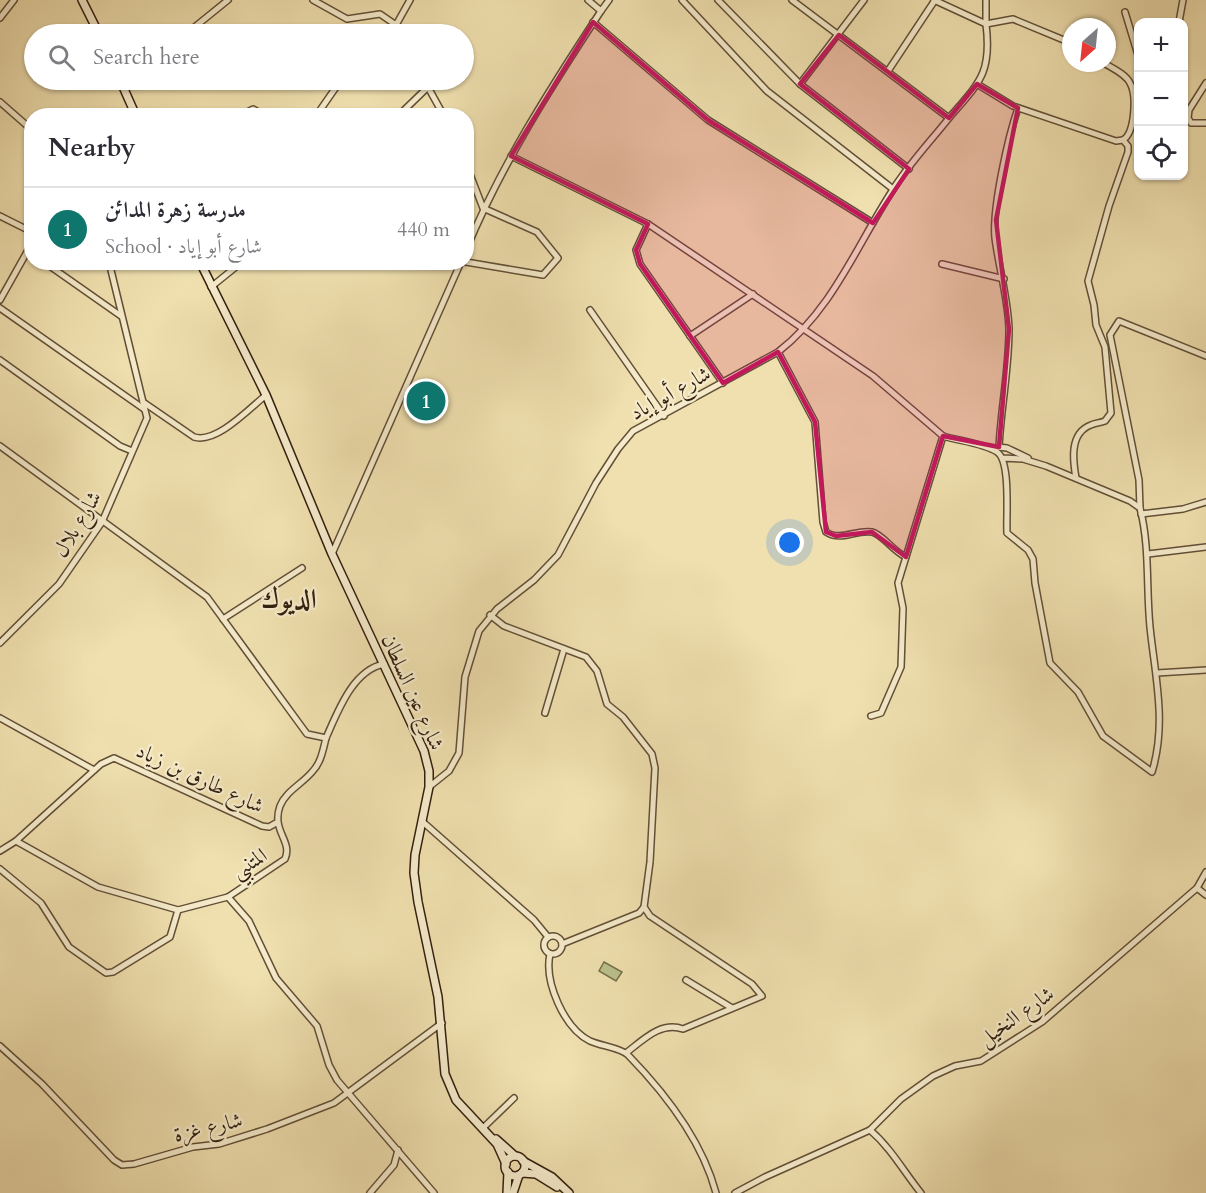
<!DOCTYPE html>
<html lang="en">
<head>
<meta charset="utf-8">
<style>
	:root { --surface:#fff; --page:#f7f7f7; --text:#2b2b33; --muted:#7c7c81; --line:#e1e1e2; --accent:#0f766e }
	body { margin:0; font-family:Cardo,Amiri,serif; background:var(--page); color:var(--text) }
	.controls { position:absolute; right:18px; top:18px; display:grid; overflow:hidden; border-radius:12px; box-shadow:0 2px 4px #0004 }
	.controls button { width:54px; height:54px; display:grid; place-items:center; padding:0; border:0; border-bottom:2px solid var(--line); background:var(--surface); color:var(--text); font:30px sans-serif }
	.compass { position:absolute; left:1062px; top:18px; width:54px; height:54px; border-radius:50%; background:var(--surface); box-shadow:0 2px 4px #0004; rotate:207deg }
	.you { position:absolute; left:790px; top:543px; width:21px; height:21px; margin:-15px; border:4px solid #fff; border-radius:50%; background:#1a73e8; box-shadow:0 0 0 9px #1a73e833 }
	.badge { display:grid; place-items:center; width:39px; height:39px; border-radius:50%; background:var(--accent); color:#fff; font-size:20px; font-weight:700 }
	.pin { position:absolute; translate:-50% -50%; border:3px solid #fff; box-shadow:0 2px 6px #0006 }
	.list { margin:0; padding:0; list-style:none }
	h2 { display:flex; justify-content:space-between; align-items:center; height:78px; margin:0; padding:0 24px; font-size:26px }
	h2 small { font-size:20px; font-weight:400; color:var(--muted) }
	.list li { display:grid; grid-template-columns:39px 1fr auto; gap:18px; align-items:center; box-sizing:border-box; height:84px; padding:0 24px; border-top:2px solid var(--line) }
	.list b { display:block; font-size:22px; white-space:nowrap }
	.list p { margin:0; font-size:20px; white-space:nowrap; color:var(--muted) }
	.list em { font-size:20px; font-style:normal; color:var(--muted) }
	.icon { flex:none; width:33px; height:33px; fill:none; stroke:currentColor; stroke-width:2; stroke-linecap:round; stroke-linejoin:round }
	.map { position:relative; flex:none; width:1206px; height:1193px; overflow:hidden }
	.search { position:absolute; background:var(--surface); box-shadow:0 2px 4px #0004; left:24px; top:24px; width:450px; height:66px; display:flex; align-items:center; gap:15px; box-sizing:border-box; padding:0 21px; border-radius:33px; color:var(--muted); font-size:22px }
	.panel { position:absolute; background:var(--surface); box-shadow:0 2px 4px #0004; left:24px; top:108px; width:450px; height:162px; border-radius:24px }
	.map>svg:first-child { display:block }
</style>
</head>
<body>
<div class="map">
<svg width="1206" height="1193" viewBox="0 0 1206 1193">
	<rect width="100%" height="100%" fill="#f0e0af"/>
	<filter id="stains"><feTurbulence type="fractalNoise" baseFrequency=".00333" numOctaves="4"/><feColorMatrix values="0 0 0 0 .2 0 0 0 0 .09 0 0 0 0 .02 0 0 0 .5 -.17"/></filter>
	<radialGradient id="worn" r=".72"><stop offset=".6" stop-color="#630" stop-opacity="0"/><stop offset="1" stop-color="#630" stop-opacity=".3"/></radialGradient>
	<path fill="#bac28b" stroke="#76704d" stroke-width="1.5" d="M604,962L622,972L616,981L599,971Z"/>
	<g fill="none" stroke-linecap="round" stroke-linejoin="round">
		<g stroke="#624f37" stroke-width="8">
			<g id="street">
				<path d="M313,0L347,19L380,14L396,25"/>
				<path d="M588,0L601,11L609,0"/>
				<path d="M682,0L767,91L893,189"/>
				<path d="M718,0L800,84L909,169"/>
				<path d="M792,0L949,118C980,82 992,73 986,24L1013,19L1071,43"/>
				<path d="M934,0L986,24V0"/>
				<path d="M1125,12L1138,55"/>
				<path d="M0,18L14,0"/>
				<path d="M593,22L708,120L873,223"/>
				<path d="M1179,22L1183,0"/>
				<path d="M186,34L228,0"/>
				<path d="M401,34L396,25L410,0"/>
				<path d="M888,71L935,0"/>
				<path d="M424,80L444,116"/>
				<path d="M1206,83L1189,110L1188,118L1191,123H1206"/>
				<path d="M800,84L864,0"/>
				<path d="M977,84L1013,106L1116,141L1123,140C1135,133 1137,95 1130,83C1126,74 1112,68 1104,63"/>
				<path d="M123,86L131,80"/>
				<path d="M0,102L32,130"/>
				<path d="M240,116L253,109L265,116"/>
				<path d="M316,116L341,80"/>
				<path d="M398,116L428,87"/>
				<path d="M511,156L648,224L873,376L943,436L898,583L903,608L901,667L881,713L871,716"/>
				<path d="M466,164L483,208L537,232L558,258L543,275L466,262"/>
				<path d="M0,216L32,232"/>
				<path d="M648,224L636,250L640,264L723,383"/>
				<path d="M466,250C501,165 551,87 601,11"/>
				<path d="M44,262L121,316"/>
				<path d="M109,262L143,402L194,437C216,444 249,409 266,395"/>
				<path d="M942,264L1004,279"/>
				<path d="M211,287L242,262"/>
				<path d="M0,300L32,243"/>
				<path d="M0,308L144,409"/>
				<path d="M590,310L664,416"/>
				<path d="M690,336L753,294"/>
				<path d="M778,352L815,422L823,522L826,532C841,542 856,529 872,532C882,534 894,552 906,557"/>
				<path d="M0,360L120,446L132,451"/>
				<path d="M943,436C959,441 983,443 997,452C1011,461 1006,516 1007,533L1028,550L1033,559L1035,583L1050,663L1078,692L1103,736L1152,772C1167,723 1155,676 1150,627C1146,587 1150,547 1140,508L1130,501L1046,466L1023,459L1002,458"/>
				<path d="M0,446L207,597L307,734L326,738C338,711 353,670 384,664"/>
				<path d="M998,447L1007,448L1028,458"/>
				<path d="M999,447C1001,408 1009,369 1009,329C1008,298 999,269 995,238C992,209 1008,137 1018,108"/>
				<path d="M1076,478C1073,461 1069,433 1091,425C1095,423 1100,423 1105,421L1111,413L1105,347L1096,325L1094,305L1088,281L1109,206L1128,152V146L1123,140"/>
				<path d="M1140,508L1139,480L1110,335L1119,321L1206,356"/>
				<path d="M1141,514L1183,509L1206,502"/>
				<path d="M332,554L461,262"/>
				<path d="M1148,554L1206,547"/>
				<path d="M490,615L504,626L586,657L597,671L607,704L623,717L652,754L655,768L650,862L644,907L639,913L562,944"/>
				<path d="M223,619L302,568"/>
				<path d="M0,643L59,584L102,522L147,418L143,402"/>
				<path d="M1157,673L1206,670"/>
				<path d="M545,713L564,649"/>
				<path d="M0,718L94,770"/>
				<path d="M429,787L449,771L459,753L465,677L479,631L497,609L534,580L558,555L596,483L618,449L633,431L778,352C832,310 856,247 892,191C908,165 930,142 949,118"/>
				<path d="M276,823L269,827L262,826L114,758L101,764L16,841L98,887L178,910L228,897L285,859C293,841 271,831 280,806C286,791 302,784 312,772C321,763 323,750 326,738"/>
				<path d="M424,823L534,920L548,937"/>
				<path d="M0,851L16,841"/>
				<path d="M0,869L41,903L69,947L106,973L113,972L170,937L178,910"/>
				<path d="M1197,888L1206,872"/>
				<path d="M228,897L249,921L276,978L317,1026L329,1065L337,1080L434,1193"/>
				<circle cx="553" cy="945" r="9"/>
				<path d="M550,954C544,982 564,1028 590,1041C601,1046 621,1048 628,1055C666,1094 702,1140 716,1193"/>
				<path d="M686,980L732,1008"/>
				<path d="M0,1046L42,1084L114,1160L122,1165L134,1164L193,1147L219,1144L267,1129L334,1103L442,1023"/>
				<path d="M626,1053C643,1040 661,1021 683,1029L762,996L752,984L650,916L644,907"/>
				<path d="M483,1128L514,1098"/>
				<path d="M370,1193L394,1165L398,1150"/>
				<path d="M735,1193L765,1177L870,1130"/>
				<path d="M921,1193C904,1172 891,1148 870,1130L901,1099L933,1076L955,1066L981,1061L1042,1022L1197,888L1206,895"/>
			</g>
		</g>
		<g stroke="#331f0f" stroke-width="10">
			<g id="secondary">
				<path d="M82,0L99,34"/>
				<path d="M120,80L136,116"/>
				<path d="M200,262L266,395L332,554L424,751L429,771V787L415,855L414,873L418,902L438,997L445,1074L456,1100L497,1144L506,1164"/>
				<path d="M496,1139L515,1156"/>
				<circle cx="515" cy="1166" r="10"/>
				<path d="M523,1161L552,1177L569,1193"/>
				<path d="M522,1173L536,1174L557,1187"/>
				<path d="M507,1193L508,1172"/>
				<path d="M513,1193L519,1175"/>
			</g>
		</g>
		<use href="#street" stroke="#f5ebcb" stroke-width="5"/>
		<use href="#secondary" stroke="#f5ebcb" stroke-width="7"/>
	</g>
	<path fill="#c2185b" fill-opacity="0.2" stroke="#c2185b" stroke-width="4.5" stroke-linejoin="round" d="M593,22L708,120L873,223L909,169L800,84L839,35L949,118L977,84L1018,108L996,220L1009,329L999,447L943,436L906,557L872,532L836,536L826,532L815,422L778,352L723,383L640,264L636,250L648,224L511,156Z"/>
	<g text-anchor="middle" stroke-width="4.5" stroke-linejoin="round" paint-order="stroke">
		<g font-size="21" fill="#331f0f" stroke="#f5ebcb">
			<text transform="translate(670 393) rotate(-29)" y="7">شارع أبو إياد</text>
			<text transform="translate(77 524) rotate(-59)" y="7">شارع بلال</text>
			<text transform="translate(413 692) rotate(66)" y="7">شارع عين السلطان</text>
			<text transform="translate(200 778) rotate(25)" y="7">شارع طارق بن زياد</text>
			<text transform="translate(249 863) rotate(-33)" y="7">المتنبي</text>
			<text transform="translate(1016 1016) rotate(-35)" y="7">شارع النخيل</text>
			<text transform="translate(208 1127) rotate(-13)" y="7">شارع غزة</text>
		</g>
		<g font-size="27" font-weight="bold" fill="#331f0f" stroke="#f5ebcb">
			<text x="289" y="608">الديوك</text>
		</g>
	</g>
	<rect width="100%" height="100%" filter="url(#stains)"/>
	<rect width="100%" height="100%" fill="url(#worn)"/>
</svg>
<div class="controls">
<button>+</button>
<button>−</button>
<button><svg class="icon" aria-label="locate" viewBox="0 0 24 24"><circle cx="12" cy="12" r="6"/><path d="M12 2v4M12 18v4M2 12h4M18 12h4"/></svg></button>
</div>
<svg class="compass" viewBox="-18 -18 36 36"><path d="M0-13l5 13h-10z" fill="#e53935"/><path d="M0 13l5-13h-10z" fill="#7c7c81"/></svg>
<div class="you"></div>
<div class="pin badge" style="left:426px;top:401px">1</div>
<div class="search"><svg class="icon" aria-label="search" viewBox="0 0 24 24"><circle cx="10" cy="10" r="6"/><path d="M15 15l6 6"/></svg>Search here</div>
<section class="panel">
<h2>Nearby<small></small></h2>
<ul class="list">
<li><span class="badge">1</span><div><b>مدرسة زهرة المدائن</b><p>School · شارع أبو إياد</p></div><em>440 m</em></li>
</ul>
</section>
</div>
</body>
</html>
